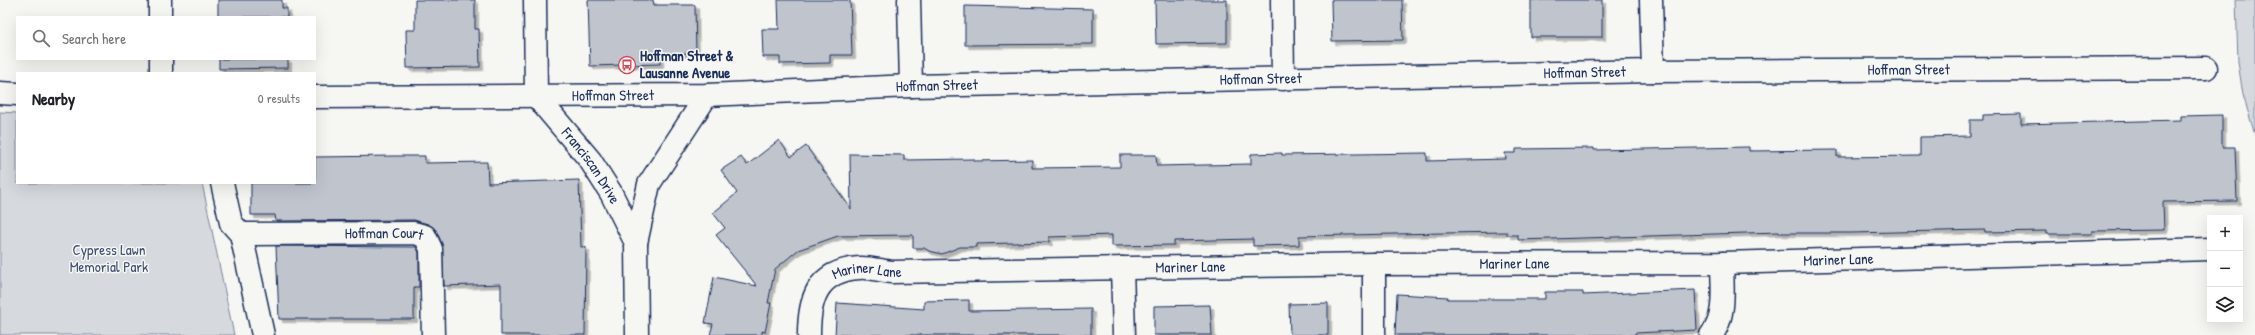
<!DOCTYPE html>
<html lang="en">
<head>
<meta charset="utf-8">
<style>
	:root { --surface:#fff; --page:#f6f6f6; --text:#202124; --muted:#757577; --line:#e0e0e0 }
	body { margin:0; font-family:"Patrick Hand",sans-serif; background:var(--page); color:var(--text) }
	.controls { position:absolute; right:12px; bottom:12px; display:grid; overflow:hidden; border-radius:0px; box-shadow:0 4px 16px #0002 }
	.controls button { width:36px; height:36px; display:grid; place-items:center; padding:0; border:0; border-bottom:1px solid var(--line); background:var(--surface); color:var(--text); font:20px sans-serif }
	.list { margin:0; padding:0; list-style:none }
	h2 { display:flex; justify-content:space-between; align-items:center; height:52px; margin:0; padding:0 16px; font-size:17px }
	h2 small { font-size:13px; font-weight:400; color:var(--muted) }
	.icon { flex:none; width:22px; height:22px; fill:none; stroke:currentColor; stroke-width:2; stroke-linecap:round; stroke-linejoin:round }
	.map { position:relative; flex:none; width:2255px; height:335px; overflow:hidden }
	.search { position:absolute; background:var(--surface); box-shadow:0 4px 16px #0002; left:16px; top:16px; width:300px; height:44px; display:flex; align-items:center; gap:10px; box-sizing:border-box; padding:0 14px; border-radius:0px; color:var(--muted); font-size:15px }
	.panel { position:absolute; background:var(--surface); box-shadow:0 4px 16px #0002; left:16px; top:72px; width:300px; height:112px; border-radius:0px }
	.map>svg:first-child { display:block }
</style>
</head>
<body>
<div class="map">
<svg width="2255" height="335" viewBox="0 0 2255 335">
	<defs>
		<filter id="shadow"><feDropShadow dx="3.5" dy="3.5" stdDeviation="0" flood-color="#0004"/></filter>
	</defs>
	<rect width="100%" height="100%" fill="#f6f6f2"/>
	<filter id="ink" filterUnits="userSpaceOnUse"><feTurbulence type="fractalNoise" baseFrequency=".025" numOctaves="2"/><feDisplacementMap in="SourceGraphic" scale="8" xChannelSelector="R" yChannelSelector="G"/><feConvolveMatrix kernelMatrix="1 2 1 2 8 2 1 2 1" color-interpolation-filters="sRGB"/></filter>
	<g filter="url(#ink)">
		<g fill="#d6d9dd" stroke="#78849e">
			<path d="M2236,0H2255V135L2243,95L2238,62Z"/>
			<path d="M0,112L17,113V183H202L234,335H0Z"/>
		</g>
		<g fill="#c0c4cd" stroke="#1b2f5e" filter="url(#shadow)">
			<path d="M218,0H282V8H287V17H218Z"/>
			<path d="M415,0H475V29H479L480,67L407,68L406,30H415Z"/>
			<path d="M588,0H653L654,5H695L696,53L660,54V64L590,66Z"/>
			<path d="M778,0H850L852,55H830V63L780,64V57H763L762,29H779Z"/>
			<path d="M1155,0H1227V43L1156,44Z"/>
			<path d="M1331,0H1402L1403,40L1332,41Z"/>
			<rect x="1531" y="0" width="71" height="37"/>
			<path d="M965,6L1093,9V44L965,45Z"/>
			<path d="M219,59H288V68L219,69Z"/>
			<path d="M2021,114V124L2181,120V116L2222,115V147H2235L2237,201L2163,202L2164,230L2092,231V234H2047V231L1985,232V230L1851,233H1779V232L1518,240V235H1507V232L1443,233L1299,236V245L1253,246V239L1174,241V245L1112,246V235L1049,237V242L976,244V247H960L942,254L929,251L924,248H913V235L838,236L798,250L775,269L768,303H771L765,332L762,331V335H710L713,324L705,323L714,277L757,286L716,235L725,228L713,213L737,193L721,170L741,157L747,165L779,140L791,157L806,146L851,209L850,154L904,155V160L974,159V161L1032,160V168L1120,167V155H1156L1157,166L1251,164V154L1282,153V155L1427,153V161L1506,159L1505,153H1516V149L1594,148V150L1749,147V151L1837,150V157L1920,156V137L1970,136V120H1983V115Z"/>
			<path d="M393,156H425V163L487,162L488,183L579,180L581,247H586L585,335H501V284L444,286L442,244L436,230L428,224L414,220L276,221L275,215H251V183H315V157Z"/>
			<path d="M276,246L416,247L419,252V287H414V319H279Z"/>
			<path d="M1695,290L1697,330L1635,333V335H1395L1397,294L1448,297L1447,299H1545V292H1583V295Z"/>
			<path d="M969,300V311L1091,309V335H835L837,303L924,309V301Z"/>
			<path d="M1328,303V335H1290L1289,304Z"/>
			<path d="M1210,305L1212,335H1154V306Z"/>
		</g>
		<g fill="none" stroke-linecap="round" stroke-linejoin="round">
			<g stroke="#1b2f5e" stroke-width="25">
				<g id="street">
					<path d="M160,0V17"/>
					<path id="s1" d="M535,0L536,96L590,160L611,193L636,243"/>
					<path d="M909,0L911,86"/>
					<path d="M1282,0L1283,79"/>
					<path d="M1651,0L1653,71"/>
					<path d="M161,59V73"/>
					<path d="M0,93L17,94"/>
					<path id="s2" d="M315,97L707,95L911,86L1653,71L2206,68"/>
					<path d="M222,183L231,223L241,234L263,335"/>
					<path id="s3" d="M241,234L414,233L425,236L431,249L433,335"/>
					<path d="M1374,264V335"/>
					<path d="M1122,268L1124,335"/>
					<path d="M637,335L636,243L649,184L707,95"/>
					<path id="s4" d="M809,335C809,299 817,271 859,268C869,267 882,271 892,272L1374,264L1722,263L2210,249"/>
					<path d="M1711,335C1727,317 1722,285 1722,263"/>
				</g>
			</g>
			<use href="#street" stroke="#f6f6f2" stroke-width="22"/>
		</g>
	</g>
	<defs>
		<g id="bus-ring" transform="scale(0.9)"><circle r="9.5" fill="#f6f6f2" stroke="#d1495b" stroke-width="1.5"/><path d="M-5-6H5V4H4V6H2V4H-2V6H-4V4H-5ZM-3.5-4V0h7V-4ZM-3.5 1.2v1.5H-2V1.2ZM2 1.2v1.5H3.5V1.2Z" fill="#d1495b"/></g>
	</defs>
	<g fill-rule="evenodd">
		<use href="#bus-ring" x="627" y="65"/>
	</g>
	<g text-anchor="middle" stroke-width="3" stroke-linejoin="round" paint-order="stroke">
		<g font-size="15" font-weight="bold" fill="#1b2f5e" stroke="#f6f6f2" text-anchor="start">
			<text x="640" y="61">Hoffman Street &amp;<tspan x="640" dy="17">Lausanne Avenue</tspan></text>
		</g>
		<g font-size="15" fill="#1b2f5e" stroke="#f6f6f2">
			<text dy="5" stroke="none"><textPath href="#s2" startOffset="1594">Hoffman Street</textPath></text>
			<text dy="5" stroke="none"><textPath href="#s2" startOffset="1270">Hoffman Street</textPath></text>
			<text dy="5" stroke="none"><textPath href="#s2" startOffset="946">Hoffman Street</textPath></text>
			<text dy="5" stroke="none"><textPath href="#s2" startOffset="622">Hoffman Street</textPath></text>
			<text dy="5" stroke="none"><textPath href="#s2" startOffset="298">Hoffman Street</textPath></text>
			<text dy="5" stroke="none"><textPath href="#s1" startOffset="185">Franciscan Drive</textPath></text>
			<text dy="5" stroke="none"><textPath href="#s3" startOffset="143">Hoffman Court</textPath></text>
			<text dy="5" stroke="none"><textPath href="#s4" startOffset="1075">Mariner Lane</textPath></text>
			<text dy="5" stroke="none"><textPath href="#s4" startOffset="751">Mariner Lane</textPath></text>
			<text dy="5" stroke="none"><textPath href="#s4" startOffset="427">Mariner Lane</textPath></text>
			<text dy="5" stroke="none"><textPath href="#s4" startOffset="103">Mariner Lane</textPath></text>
		</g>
		<g font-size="15" fill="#405177" stroke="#f6f6f2">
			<text x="109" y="255">Cypress Lawn<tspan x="109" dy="17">Memorial Park</tspan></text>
		</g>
	</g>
</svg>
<div class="controls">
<button>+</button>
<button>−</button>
<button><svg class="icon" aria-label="layers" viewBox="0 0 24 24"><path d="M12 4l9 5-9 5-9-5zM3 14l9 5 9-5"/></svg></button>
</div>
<div class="search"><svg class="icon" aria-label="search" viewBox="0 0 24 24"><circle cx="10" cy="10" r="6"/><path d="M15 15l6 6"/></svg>Search here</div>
<section class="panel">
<h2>Nearby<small>0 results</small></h2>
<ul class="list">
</ul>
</section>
</div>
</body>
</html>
